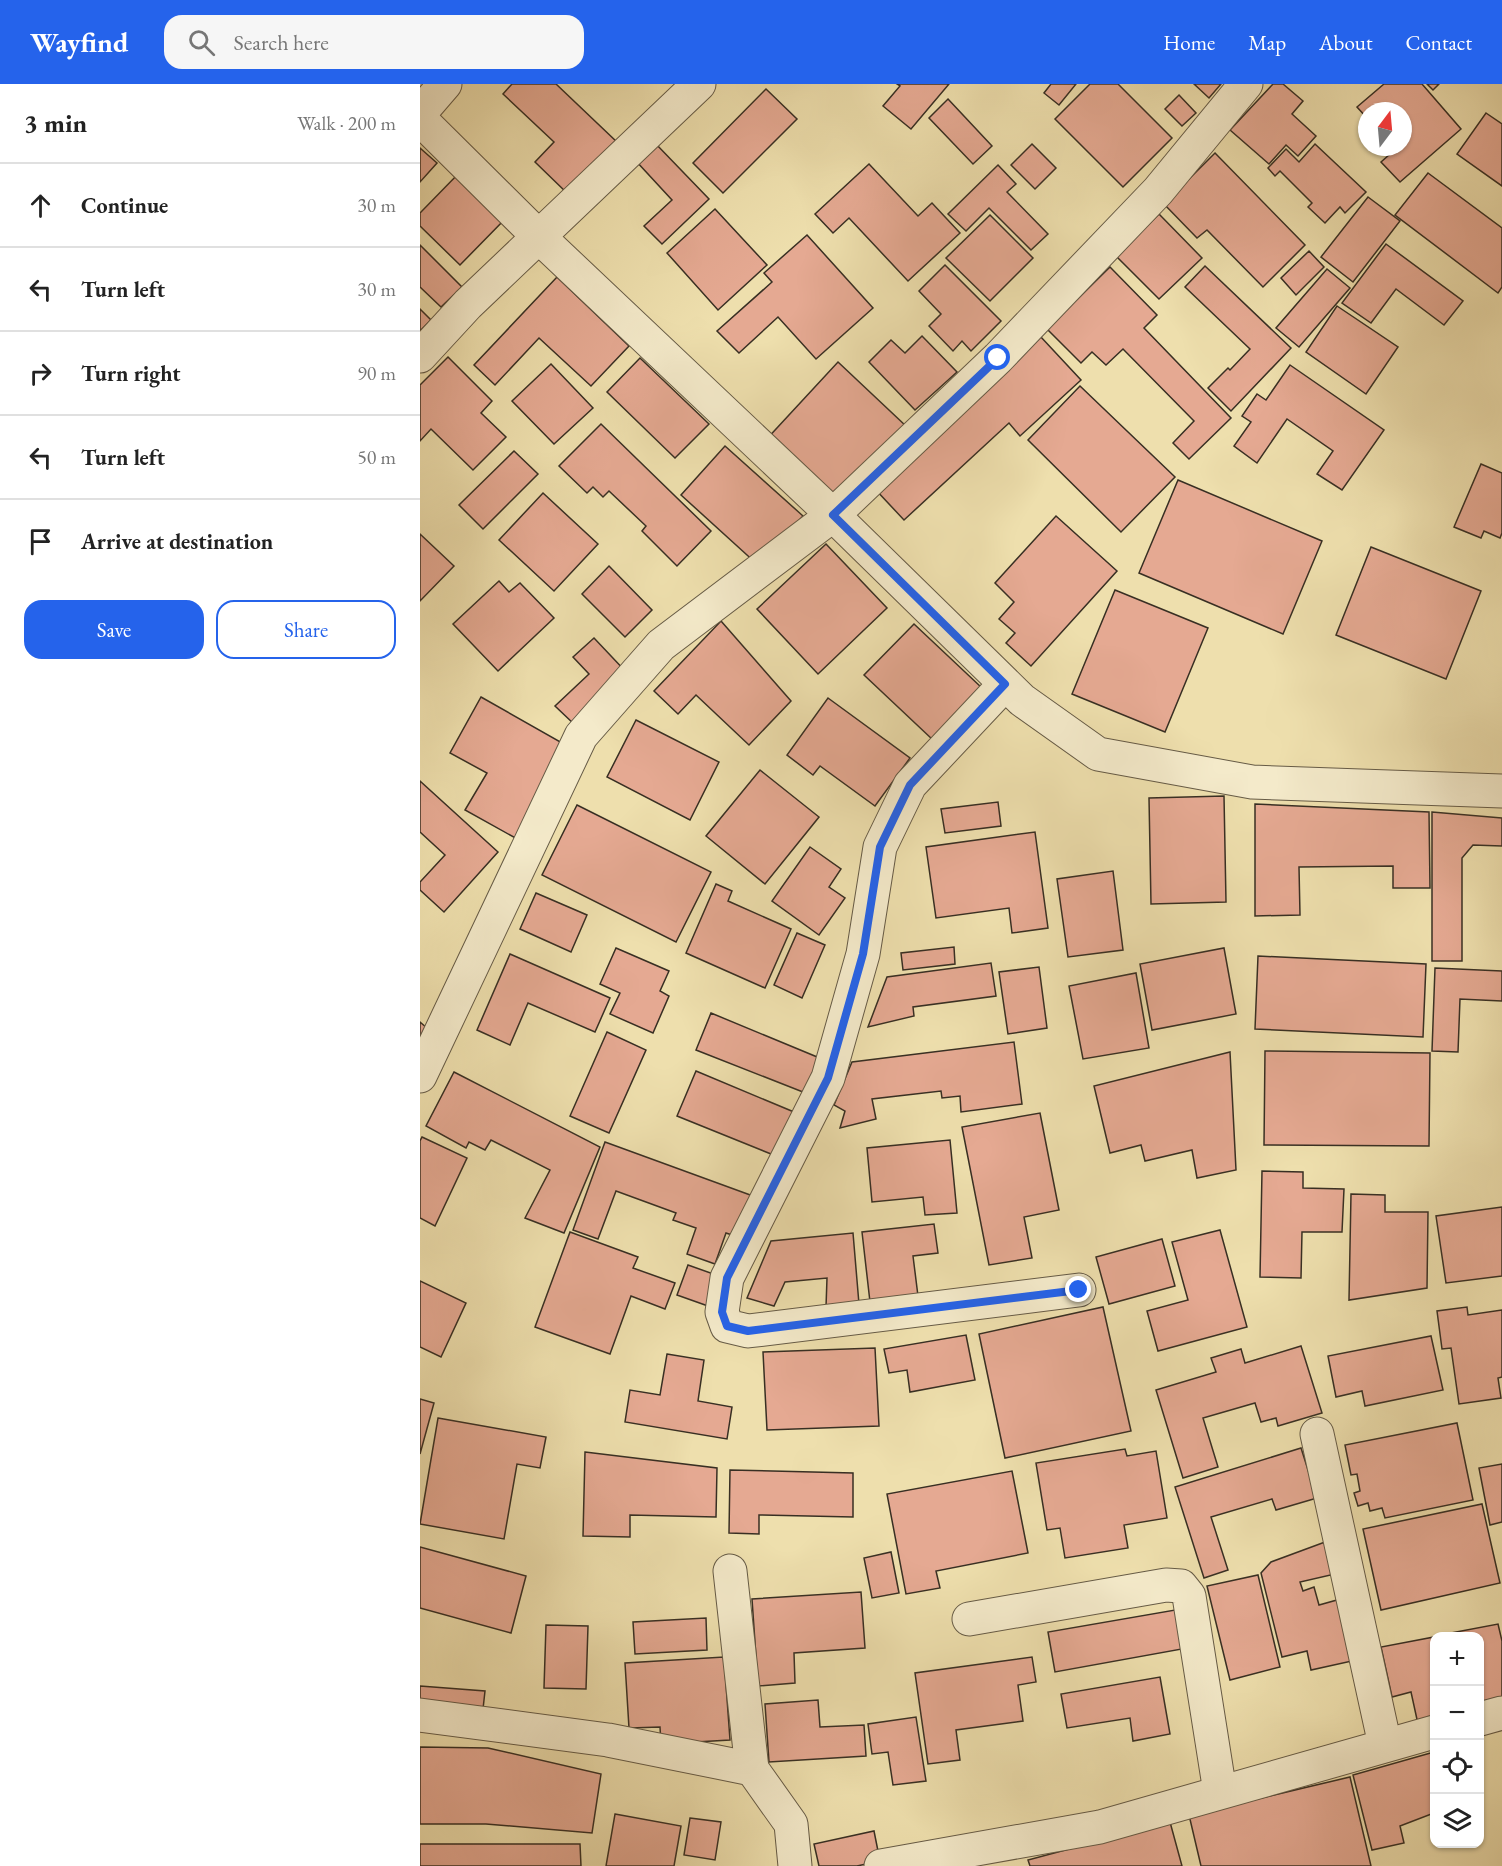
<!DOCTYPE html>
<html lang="en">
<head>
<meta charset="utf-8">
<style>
	:root { --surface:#fff; --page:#f6f6f6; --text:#222; --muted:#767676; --line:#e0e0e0; --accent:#2563eb }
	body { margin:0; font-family:"EB Garamond",serif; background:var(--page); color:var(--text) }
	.controls { position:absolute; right:18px; bottom:18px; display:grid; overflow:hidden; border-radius:12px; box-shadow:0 2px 4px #0004 }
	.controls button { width:54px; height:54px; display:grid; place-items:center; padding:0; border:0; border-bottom:2px solid var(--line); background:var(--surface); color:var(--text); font:30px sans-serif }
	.compass { position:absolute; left:938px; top:18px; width:54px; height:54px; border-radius:50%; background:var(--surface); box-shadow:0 2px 4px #0004; rotate:16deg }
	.stop { position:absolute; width:18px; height:18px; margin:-14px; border:4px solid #2563eb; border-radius:50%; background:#fff }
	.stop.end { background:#2563eb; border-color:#fff; box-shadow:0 2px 6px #0008 }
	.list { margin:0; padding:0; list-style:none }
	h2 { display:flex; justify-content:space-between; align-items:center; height:78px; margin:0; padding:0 24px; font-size:26px }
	h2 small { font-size:20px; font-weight:400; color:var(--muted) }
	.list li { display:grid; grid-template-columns:39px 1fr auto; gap:18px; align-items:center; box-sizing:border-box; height:84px; padding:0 24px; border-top:2px solid var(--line) }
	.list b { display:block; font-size:22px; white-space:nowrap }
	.list em { font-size:20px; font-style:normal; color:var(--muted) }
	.actions { display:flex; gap:12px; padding:18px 24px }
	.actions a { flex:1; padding:14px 0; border:2px solid var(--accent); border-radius:18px; text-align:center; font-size:21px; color:var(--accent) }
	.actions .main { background:var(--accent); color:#fff }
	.icon { flex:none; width:33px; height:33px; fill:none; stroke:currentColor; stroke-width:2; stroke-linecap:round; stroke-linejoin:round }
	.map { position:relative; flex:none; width:1082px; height:1782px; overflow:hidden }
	header { display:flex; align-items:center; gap:36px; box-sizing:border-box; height:84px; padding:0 30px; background:var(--accent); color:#fff }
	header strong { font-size:28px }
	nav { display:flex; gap:33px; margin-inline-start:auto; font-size:21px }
	.search { width:420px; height:54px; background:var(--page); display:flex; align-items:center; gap:15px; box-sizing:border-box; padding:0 21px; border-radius:18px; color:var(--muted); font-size:22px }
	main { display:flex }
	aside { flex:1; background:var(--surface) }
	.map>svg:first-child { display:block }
</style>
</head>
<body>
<header>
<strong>Wayfind</strong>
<div class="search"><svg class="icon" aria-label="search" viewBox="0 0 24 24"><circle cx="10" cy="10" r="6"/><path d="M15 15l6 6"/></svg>Search here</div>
<nav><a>Home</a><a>Map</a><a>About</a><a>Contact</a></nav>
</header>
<main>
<aside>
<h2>3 min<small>Walk · 200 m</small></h2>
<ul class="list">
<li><svg class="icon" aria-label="ahead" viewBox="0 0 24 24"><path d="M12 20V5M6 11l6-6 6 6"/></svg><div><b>Continue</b></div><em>30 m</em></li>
<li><svg class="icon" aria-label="left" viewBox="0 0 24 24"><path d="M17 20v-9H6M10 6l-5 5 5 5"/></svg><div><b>Turn left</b></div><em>30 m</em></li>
<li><svg class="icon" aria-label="right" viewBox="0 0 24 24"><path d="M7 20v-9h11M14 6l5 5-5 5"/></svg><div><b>Turn right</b></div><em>90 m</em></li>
<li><svg class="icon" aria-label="left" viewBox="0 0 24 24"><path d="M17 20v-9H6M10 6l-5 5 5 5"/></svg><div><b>Turn left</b></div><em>50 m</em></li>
<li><svg class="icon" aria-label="arrive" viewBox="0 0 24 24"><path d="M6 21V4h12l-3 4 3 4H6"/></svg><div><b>Arrive at destination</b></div></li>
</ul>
<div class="actions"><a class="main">Save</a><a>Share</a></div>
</aside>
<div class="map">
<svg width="1082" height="1782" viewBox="0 0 1082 1782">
	<rect width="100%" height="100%" fill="#eedfad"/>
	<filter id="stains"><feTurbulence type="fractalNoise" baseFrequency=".00333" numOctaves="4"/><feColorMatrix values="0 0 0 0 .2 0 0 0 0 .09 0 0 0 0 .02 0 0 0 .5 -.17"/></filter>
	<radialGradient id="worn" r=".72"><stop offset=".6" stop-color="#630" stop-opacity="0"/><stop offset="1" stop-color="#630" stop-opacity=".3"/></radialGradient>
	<g fill="#e5a992" stroke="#382f23" stroke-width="1.5">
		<path d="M92,0H136L198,59L149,111L115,78L134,58L83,10Z"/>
		<path d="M477,0H529L491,45L463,22L480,2Z"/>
		<path d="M631,0H656L639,21L624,9Z"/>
		<path d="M670,0H698L752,54L703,103L635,35Z"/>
		<path d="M774,0H801L789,14Z"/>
		<path d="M853,0H863L883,17L872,30L896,52L878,72L866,61L849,80L810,46Z"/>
		<path d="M964,0H1002L1041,45L980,98L961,78L978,63H983V27H947V34L937,23Z"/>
		<path d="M1007,0H1019L1013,6Z"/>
		<path d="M346,5L377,35L303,109L273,79Z"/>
		<path d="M759,11L776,29L762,42L745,25Z"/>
		<path d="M528,15L572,62L553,80L509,34Z"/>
		<path d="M1066,29L1082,40V102L1037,70Z"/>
		<path d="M947,35V47L941,40Z"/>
		<path d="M235,59L289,115L242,160L224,142L252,116L216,77Z"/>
		<path d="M612,60L636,84L615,105L591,81Z"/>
		<path d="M895,60L946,108L925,129L920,123L905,139L888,123L892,119L860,87L855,92L848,84L866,65L879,78Z"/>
		<path d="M0,64L17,79L0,98Z"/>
		<path d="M795,69L885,161L843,203L787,146L777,154L744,120Z"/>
		<path d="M449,80L498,132L512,119L540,149L488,197L429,134L413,149L395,130Z"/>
		<path d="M578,81L596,100L587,108L628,150L611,166L569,124L546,147L528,130Z"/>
		<path d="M39,89L86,134L40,181L0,142V129Z"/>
		<path d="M1008,89L1082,144V203L1078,209L975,131Z"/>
		<path d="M948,113L980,137L933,198L901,173Z"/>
		<path d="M295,125L347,181L298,226L247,169Z"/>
		<path d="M739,130L782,174L739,215L696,172Z"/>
		<path d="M570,131L613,174L570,217L526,174Z"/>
		<path d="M387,151L453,224L396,275L358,233L319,269L297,247L352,198L344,189Z"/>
		<path d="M966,160L1043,217L1024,241L976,205L951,239L922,219Z"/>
		<path d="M0,161L42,203L21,223L0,203Z"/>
		<path d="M889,167L904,183L876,211L861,194Z"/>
		<path d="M525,181L581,237L551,267L542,257L533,267L509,242L521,230L499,207Z"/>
		<path d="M785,182L871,264L811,327L788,304L808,284L810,286L830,265L765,203Z"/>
		<path d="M690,183L737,231L724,244L811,334L769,375L753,359L774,337L703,265L686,281L672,268L661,279L627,245Z"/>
		<path d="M907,185L930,204L879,263L856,244Z"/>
		<path d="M137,193L209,262L171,302L119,254L75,301L54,281Z"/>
		<path d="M917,222L978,263L946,310L886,268Z"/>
		<path d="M0,225L11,236L0,247Z"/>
		<path d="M502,252L537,288L495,326L449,278L471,256L485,269Z"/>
		<path d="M620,252L661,296L600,352L589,339L484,436L455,405Z"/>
		<path d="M28,273L72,317L61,329L86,353L53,386L11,345L0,357V301Z"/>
		<path d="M220,274L289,340L255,374L187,308Z"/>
		<path d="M418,278L487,343L413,422L344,358Z"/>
		<path d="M131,280L173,324L134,360L92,317Z"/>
		<path d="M870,281L964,346L922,406L897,390L913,367L867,335L837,379L814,362L831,338L822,332L837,310L846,316Z"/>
		<path d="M660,302L755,393L701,448L608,356Z"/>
		<path d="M181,340L291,447L257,482L222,447L226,442L189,407L183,413L173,403L167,409L139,382Z"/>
		<path d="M305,362L383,432L338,481L261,411Z"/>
		<path d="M94,367L118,390L63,445L39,421Z"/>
		<path d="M1061,380L1082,389V449L1080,454L1064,447L1061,454L1034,443Z"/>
		<path d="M758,396L902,457L863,550L719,489Z"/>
		<path d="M123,409L178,460L134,507L79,456Z"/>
		<path d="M636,432L697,487L611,582L586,559L595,549L579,535L594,518L575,499Z"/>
		<path d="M0,450L34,482L0,517Z"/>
		<path d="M406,460L467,524L398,590L337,525Z"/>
		<path d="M951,463L1061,507L1026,595L916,551Z"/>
		<path d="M189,482L232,526L205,553L162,510Z"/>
		<path d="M79,497L89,508L100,499L134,534L78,587L33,540Z"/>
		<path d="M695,506L788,544L745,648L652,610Z"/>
		<path d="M301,537L371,617L329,661L276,611L258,630L234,607Z"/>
		<path d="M494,540L562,604L513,656L444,591Z"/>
		<path d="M174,554L208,590L155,641L135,622L169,590L153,573Z"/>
		<path d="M61,613L151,664L99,756L45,726L67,689L30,669Z"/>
		<path d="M408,614L490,674L455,722L400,682L393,691L367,671Z"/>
		<path d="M216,636L299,678L270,736L187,693Z"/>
		<path d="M340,686L399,733L345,800L286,752Z"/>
		<path d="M0,697L78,768L24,828L0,806V798L25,771L0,748Z"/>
		<path d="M804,712L806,818L731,820L729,714Z"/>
		<path d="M578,718L581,742L525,749L521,725Z"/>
		<path d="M835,720L1009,728L1010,804H973V782L879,783L880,831L835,832Z"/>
		<path d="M157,721L291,788L256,858L122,791Z"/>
		<path d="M1012,728L1082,734V762L1053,761L1042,774V877H1012Z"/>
		<path d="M615,748L628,844L592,849L589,824L516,834L506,763Z"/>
		<path d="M390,763L421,785L409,803L425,814L399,851L352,817Z"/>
		<path d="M693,787L703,866L648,873L637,795Z"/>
		<path d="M296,800L312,807L308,817L371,845L345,904L266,869Z"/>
		<path d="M116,809L167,831L151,868L100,845Z"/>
		<path d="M377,849L405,861L382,914L354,901Z"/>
		<path d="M534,863L535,880L483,886L481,869Z"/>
		<path d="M196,864L249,887L240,907L249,912L233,949L190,930L200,909L180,900Z"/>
		<path d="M804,864L816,930L732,946L720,880Z"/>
		<path d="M90,870L190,914L175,948L108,919L90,961L57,946Z"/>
		<path d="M838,872L1006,880L1003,953L835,945Z"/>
		<path d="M571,879L576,912L493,923L494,932L448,943L467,893Z"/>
		<path d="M619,883L627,944L588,950L579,888Z"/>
		<path d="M1015,884L1082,887V917L1040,915L1038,968L1012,967Z"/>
		<path d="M716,889L729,964L663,975L649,902Z"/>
		<path d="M291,929L402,975L388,1010L276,966Z"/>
		<path d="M0,938L14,950L0,967Z"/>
		<path d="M187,948L226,966L189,1049L150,1032Z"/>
		<path d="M594,958L602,1020L541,1028L540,1012L522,1014L521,1007L452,1015L456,1035L420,1044L425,1027L414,1021L432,978Z"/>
		<path d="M845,967L1010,969L1009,1062L844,1061Z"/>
		<path d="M810,968L816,1086L777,1094L772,1066L725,1077L721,1061L690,1069L674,1002Z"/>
		<path d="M276,987L374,1028L356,1072L257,1032Z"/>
		<path d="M34,988L180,1063L144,1149L105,1134L130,1086L71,1056L65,1066L49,1058L46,1064L6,1042Z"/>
		<path d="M620,1029L639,1126L604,1133L612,1174L569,1181L542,1043Z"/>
		<path d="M2,1053L47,1074L15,1142L0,1134V1057Z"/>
		<path d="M530,1056L537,1129L505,1131L503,1113L452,1118L447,1064Z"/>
		<path d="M185,1058L333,1112L318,1153L306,1149L295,1180L267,1170L276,1144L253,1136L256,1129L196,1107L178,1155L153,1146Z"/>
		<path d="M842,1087L883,1088V1104L924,1105L922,1148H882L881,1194L840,1193Z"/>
		<path d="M931,1110L965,1111V1128H1008L1007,1204L929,1216Z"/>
		<path d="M1082,1123V1192L1026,1199L1016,1132Z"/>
		<path d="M514,1140L518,1169L493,1172L498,1212L450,1218L442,1148Z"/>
		<path d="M800,1146L827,1243L738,1267L727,1227L768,1216L752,1158Z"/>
		<path d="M150,1148L218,1173L213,1184L255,1199L245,1225L211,1212L190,1270L115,1243Z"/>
		<path d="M433,1149L439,1220L406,1223L407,1194L365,1198L354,1222L327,1214L351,1157Z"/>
		<path d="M742,1155L755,1202L689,1220L676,1173Z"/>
		<path d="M268,1181L299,1192L288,1222L257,1211Z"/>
		<path d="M0,1197L46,1219L21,1273L0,1263Z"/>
		<path d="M683,1223L711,1347L585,1374L559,1250Z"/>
		<path d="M1047,1223L1048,1231L1082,1226V1293L1078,1294L1081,1314L1039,1320L1031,1264L1022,1265L1017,1227Z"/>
		<path d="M546,1251L555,1296L490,1308L487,1286L469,1289L464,1265Z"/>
		<path d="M1011,1252L1023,1306L945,1322L942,1307L916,1313L908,1272Z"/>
		<path d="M881,1262L902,1329L858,1342L856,1334L841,1338L835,1319L783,1334L798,1383L763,1394L736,1306L796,1288L791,1274L821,1265L825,1279Z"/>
		<path d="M455,1264L459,1342L347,1346L343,1268Z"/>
		<path d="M247,1270L284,1276L278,1317L312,1323L307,1355L205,1338L210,1306L240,1311Z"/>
		<path d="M0,1315L14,1319L0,1370Z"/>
		<path d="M18,1334L126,1353L120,1384L97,1380L84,1455L0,1440Z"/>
		<path d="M1037,1339L1053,1416L965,1434L962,1424L950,1427L948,1419L938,1422L934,1409L940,1407L937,1390L931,1391L925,1361Z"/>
		<path d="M881,1364L897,1414L856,1426L852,1415L791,1433L808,1486L784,1494L755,1403Z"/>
		<path d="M705,1365L707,1372L736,1367L747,1434L704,1441L708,1464L645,1474L640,1444L627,1446L616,1379Z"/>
		<path d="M165,1368L297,1384L296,1433L210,1431V1453L163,1452Z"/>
		<path d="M1082,1380V1438L1070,1441L1059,1384Z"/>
		<path d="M310,1386L433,1389V1433L339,1431V1450L309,1449Z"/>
		<path d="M592,1387L608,1469L516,1487L520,1504L486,1510L467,1410Z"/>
		<path d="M1062,1420L1080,1499L961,1526L943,1445Z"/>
		<path d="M905,1458L915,1490L880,1498L883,1507L894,1503L899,1521L917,1516L932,1577L891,1586L887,1567L862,1573L841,1489L851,1478Z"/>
		<path d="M0,1463L106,1492L91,1549L0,1524Z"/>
		<path d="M471,1468L479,1509L452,1514L444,1474Z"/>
		<path d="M838,1491L860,1583L810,1596L787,1502Z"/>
		<path d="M441,1508L445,1564L374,1569L375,1599L338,1602L332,1515Z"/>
		<path d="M755,1526L762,1565L635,1588L628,1548Z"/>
		<path d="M286,1534L287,1566L215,1570L213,1538Z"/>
		<path d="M1078,1540L1082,1557V1621L1060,1631V1552H1015Z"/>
		<path d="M126,1541L168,1542L166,1605L124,1604Z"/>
		<path d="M1014,1553V1636L998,1640L991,1608L972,1613L961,1563Z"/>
		<path d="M304,1573L310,1656L241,1660L240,1643L209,1644L205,1579Z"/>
		<path d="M612,1573L616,1598L598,1601L603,1637L536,1646L540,1676L508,1680L495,1589Z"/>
		<path d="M740,1593L750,1650L713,1657L710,1634L647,1644L641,1610Z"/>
		<path d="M0,1602L65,1607L62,1634L0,1628Z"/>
		<path d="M398,1616L400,1643L444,1641L446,1672L349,1678L345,1620Z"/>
		<path d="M496,1633L506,1697L473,1701L468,1668L452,1670L448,1640Z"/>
		<path d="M0,1663L68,1664L181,1690L172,1749L66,1740H0Z"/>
		<path d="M1014,1668V1729L980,1742L984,1759L952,1766L933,1691Z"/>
		<path d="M930,1693L951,1782H781L769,1731Z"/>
		<path d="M195,1730L261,1742L254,1782H186Z"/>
		<path d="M270,1734L301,1738L295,1776L264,1771Z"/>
		<path d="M750,1738L762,1782H610L608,1776Z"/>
		<path d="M454,1747L460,1777L437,1782H399L394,1760Z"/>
		<path d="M0,1760H160L161,1782H0Z"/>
	</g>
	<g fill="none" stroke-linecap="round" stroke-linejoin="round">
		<g stroke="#665b46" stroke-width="35">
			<g id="street">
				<path d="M0,29L25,0"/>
				<path d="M0,35L118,152L413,431L602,616L678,670L832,698L1082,707"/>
				<path d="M0,272L48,220L279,0"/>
				<path d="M585,600L490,701L460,763L443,870L408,994L307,1194L302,1228L307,1242L328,1247L659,1206"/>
				<path d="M0,992L161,652L241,561L413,431L578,274L738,107L826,0"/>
				<path d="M897,1350L965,1661"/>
				<path d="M310,1487L332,1685"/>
				<path d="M549,1535L746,1501L761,1502L769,1512L800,1708"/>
				<path d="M0,1631L188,1656L332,1685L371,1740L375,1782"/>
				<path d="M1060,1635L1082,1629"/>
				<path d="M461,1782L680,1743L1014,1648"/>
			</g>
		</g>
		<use href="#street" stroke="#f4eaca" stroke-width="33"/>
	</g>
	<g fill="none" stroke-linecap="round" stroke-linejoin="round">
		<path stroke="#2563eb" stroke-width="8" d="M578,274L413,431L585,600L490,701L460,763L443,870L408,994L307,1194L302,1228L307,1242L328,1247L659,1206"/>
	</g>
	<rect width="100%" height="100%" filter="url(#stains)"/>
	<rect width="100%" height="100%" fill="url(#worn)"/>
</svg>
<div class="controls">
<button>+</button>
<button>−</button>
<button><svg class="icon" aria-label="locate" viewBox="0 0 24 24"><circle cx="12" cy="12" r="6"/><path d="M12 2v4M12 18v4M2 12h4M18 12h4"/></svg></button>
<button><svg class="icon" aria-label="layers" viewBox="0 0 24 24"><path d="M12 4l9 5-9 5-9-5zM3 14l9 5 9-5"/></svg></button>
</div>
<svg class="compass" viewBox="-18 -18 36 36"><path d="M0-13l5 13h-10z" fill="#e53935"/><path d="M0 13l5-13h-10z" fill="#767676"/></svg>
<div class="stop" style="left:578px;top:274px"></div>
<div class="stop end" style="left:659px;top:1206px"></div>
</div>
</main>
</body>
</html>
